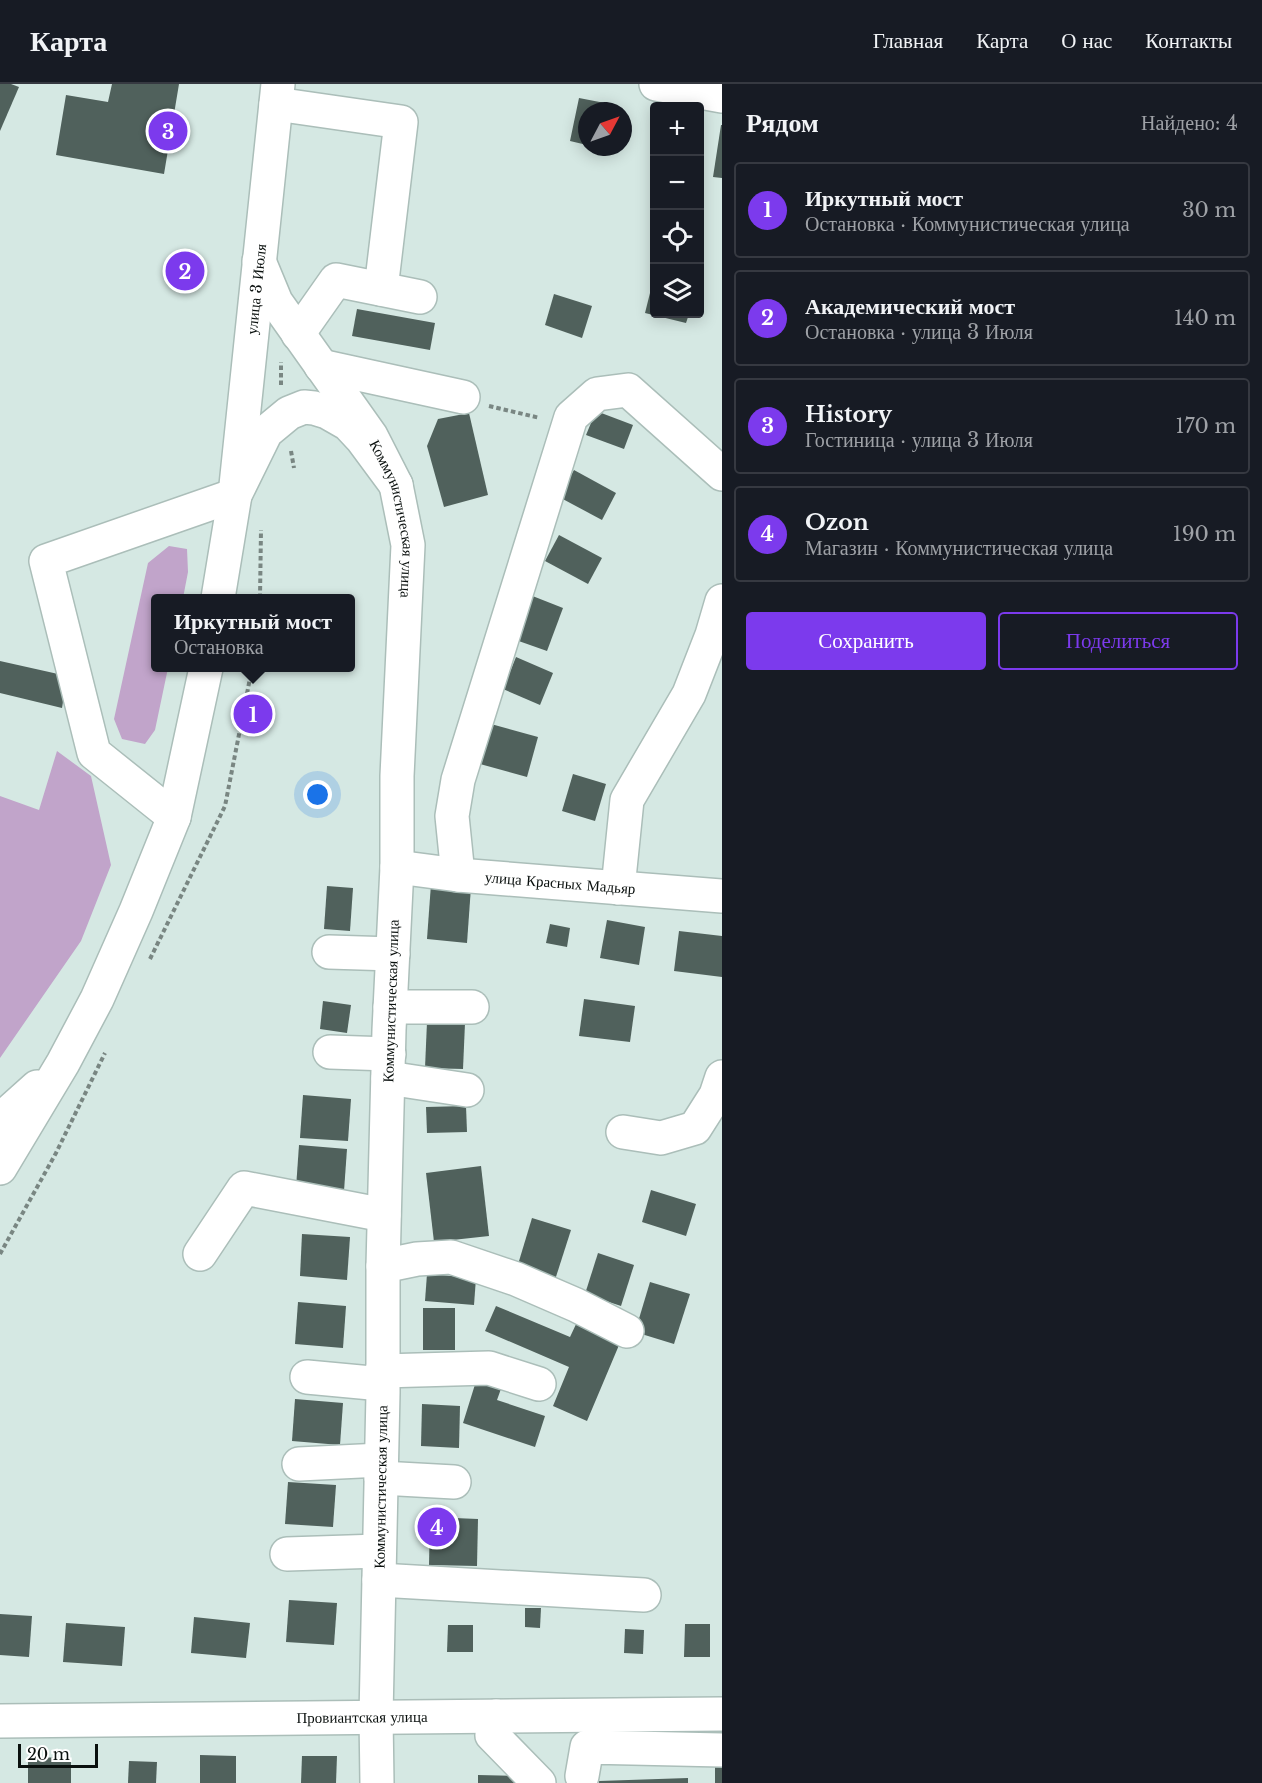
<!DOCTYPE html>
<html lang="ru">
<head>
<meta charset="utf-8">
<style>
	:root { --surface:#171b24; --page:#242831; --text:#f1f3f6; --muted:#9ea1a6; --line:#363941; --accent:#7c3aed }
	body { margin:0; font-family:"Libre Baskerville",serif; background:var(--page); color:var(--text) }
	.controls { position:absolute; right:18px; top:18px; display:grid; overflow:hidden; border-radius:6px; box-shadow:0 3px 15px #0003 }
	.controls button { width:54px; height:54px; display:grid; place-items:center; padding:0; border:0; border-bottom:2px solid var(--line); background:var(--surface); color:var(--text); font:30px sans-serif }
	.compass { position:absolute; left:578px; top:18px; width:54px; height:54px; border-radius:50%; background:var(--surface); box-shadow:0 3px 15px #0003; rotate:49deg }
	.scale { position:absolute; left:18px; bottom:15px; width:80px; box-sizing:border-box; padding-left:6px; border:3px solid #0a100e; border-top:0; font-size:16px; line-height:21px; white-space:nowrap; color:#0a100e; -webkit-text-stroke:4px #fff; paint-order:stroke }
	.you { position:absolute; left:318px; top:711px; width:21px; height:21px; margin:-15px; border:4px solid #fff; border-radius:50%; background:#1a73e8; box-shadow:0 0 0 9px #1a73e833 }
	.badge { display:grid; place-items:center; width:39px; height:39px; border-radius:50%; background:var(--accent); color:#fff; font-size:20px; font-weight:700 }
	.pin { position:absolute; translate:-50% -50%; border:3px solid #fff; box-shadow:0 2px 6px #0006 }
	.popup { position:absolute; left:151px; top:510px; width:204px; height:78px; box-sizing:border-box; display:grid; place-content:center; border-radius:6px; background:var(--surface); filter:drop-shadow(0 2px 4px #0005); font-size:20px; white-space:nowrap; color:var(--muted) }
	.popup b { font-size:22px; color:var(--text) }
	.popup::after { content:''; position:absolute; left:50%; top:100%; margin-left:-12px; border:12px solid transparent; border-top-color:var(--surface) }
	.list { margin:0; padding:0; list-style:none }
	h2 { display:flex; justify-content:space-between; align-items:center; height:78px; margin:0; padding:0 24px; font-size:26px }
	h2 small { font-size:20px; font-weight:400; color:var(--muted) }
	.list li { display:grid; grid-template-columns:39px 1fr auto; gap:18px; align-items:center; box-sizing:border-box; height:96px; margin:0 12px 12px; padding:0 12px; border:2px solid var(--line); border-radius:6px }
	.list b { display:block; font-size:22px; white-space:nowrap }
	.list p { margin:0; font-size:20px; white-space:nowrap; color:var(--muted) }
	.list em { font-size:20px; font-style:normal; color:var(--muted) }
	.actions { display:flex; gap:12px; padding:18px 24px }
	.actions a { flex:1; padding:14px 0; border:2px solid var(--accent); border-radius:6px; text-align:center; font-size:21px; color:var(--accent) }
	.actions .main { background:var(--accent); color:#fff }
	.icon { flex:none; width:33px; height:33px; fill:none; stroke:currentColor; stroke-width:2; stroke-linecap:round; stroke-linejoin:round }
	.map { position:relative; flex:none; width:722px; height:1699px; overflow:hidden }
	header { display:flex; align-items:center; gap:36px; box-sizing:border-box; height:84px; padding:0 30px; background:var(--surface); border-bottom:2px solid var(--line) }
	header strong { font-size:28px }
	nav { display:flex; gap:33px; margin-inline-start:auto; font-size:21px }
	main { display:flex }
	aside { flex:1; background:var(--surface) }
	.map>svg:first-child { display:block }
</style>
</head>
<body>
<header>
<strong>Карта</strong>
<nav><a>Главная</a><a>Карта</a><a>О нас</a><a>Контакты</a></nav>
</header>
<main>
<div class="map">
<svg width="722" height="1699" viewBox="0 0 722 1699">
	<rect width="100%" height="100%" fill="#d5e8e3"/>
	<g fill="#c1a4ca">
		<path d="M169,462L187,465L188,488L183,514H156V584H168L155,646L145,660L122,655L114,635L148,479Z"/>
		<path d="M57,667L91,692L111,781L81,857L0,974V712L39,726Z"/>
	</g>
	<g fill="#50615c">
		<path d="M0,0H11L19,3L0,47Z"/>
		<path d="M112,0H179L164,90L56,71L66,11L108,18Z"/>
		<path d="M579,14L610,20L609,27H587V61L570,57Z"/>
		<path d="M721,41H722V94L713,93Z"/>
		<path d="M654,193V230H689L686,239L645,229Z"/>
		<path d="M554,210L592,222L582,254L545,241Z"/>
		<path d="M357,225L435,239L430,266L352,252Z"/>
		<path d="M596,327L633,341L624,365L586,351Z"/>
		<path d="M469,329L488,411L444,423L427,362L438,335Z"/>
		<path d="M574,386L616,409L602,436L559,413Z"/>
		<path d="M559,451L602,474L588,500L545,477Z"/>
		<path d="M530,511L563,524L547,567L513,555Z"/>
		<path d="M516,573L553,589L540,621L503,605Z"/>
		<path d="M0,577L67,592L62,624L0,609Z"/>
		<path d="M491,640L538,653L527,693L480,680Z"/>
		<path d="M573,690L606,700L595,737L562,727Z"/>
		<path d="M431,800L471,803L467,859L427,855Z"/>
		<path d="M327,802L353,804L350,847L324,845Z"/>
		<path d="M607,836L645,843L639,881L600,874Z"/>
		<path d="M550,840L570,844L567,863L546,859Z"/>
		<path d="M679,847L722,852V893L674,887Z"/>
		<path d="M584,915L635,922L630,958L579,952Z"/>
		<path d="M323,917L351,921L347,949L320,945Z"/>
		<path d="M427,938L465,939L463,985L425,984Z"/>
		<path d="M303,1011L351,1015L348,1057L300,1054Z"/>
		<path d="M466,1022L467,1048L427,1049L426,1023Z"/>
		<path d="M299,1061L347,1065L344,1107L296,1104Z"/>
		<path d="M481,1082L489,1152L434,1158L426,1089Z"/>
		<path d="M651,1106L696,1120L686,1152L642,1138Z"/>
		<path d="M532,1134L571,1146L554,1199L516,1187Z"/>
		<path d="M302,1150L350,1153L347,1196L300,1192Z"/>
		<path d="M598,1169L634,1181L621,1222L585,1210Z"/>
		<path d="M427,1190L476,1194L474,1221L425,1217Z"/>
		<path d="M650,1198L690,1210L674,1260L635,1248Z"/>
		<path d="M298,1218L346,1222L343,1264L295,1260Z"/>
		<path d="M496,1222L570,1253L578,1236L622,1254L587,1337L553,1322L569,1283L485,1247Z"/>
		<rect x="423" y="1224" width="32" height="42"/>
		<path d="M477,1294L502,1302L497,1316L545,1332L535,1363L463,1339Z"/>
		<path d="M295,1315L343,1319L340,1361L292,1357Z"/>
		<path d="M422,1320L460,1322L459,1364L421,1362Z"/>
		<path d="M288,1398L336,1401L333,1443L285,1440Z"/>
		<path d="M430,1433L478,1435L477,1482L429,1481Z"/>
		<path d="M289,1516L337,1519L334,1561L286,1558Z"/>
		<path d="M525,1524H541L540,1544L525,1543Z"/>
		<path d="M0,1530L32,1532L29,1573L0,1571Z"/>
		<path d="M194,1533L250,1539L246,1574L191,1569Z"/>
		<path d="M66,1539L125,1543L122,1582L63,1578Z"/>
		<path d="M685,1540H710V1573H684Z"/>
		<path d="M448,1541H473V1568H447Z"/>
		<path d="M625,1545L644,1546L643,1570L624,1569Z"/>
		<path d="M200,1671L236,1672V1699H200Z"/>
		<path d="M302,1672H337L336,1699H301Z"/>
		<path d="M28,1673L71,1674V1699H28Z"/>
		<path d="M129,1677L157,1678L156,1699H128Z"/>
		<path d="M715,1679L722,1680V1699H715Z"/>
		<path d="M478,1691L515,1692V1699H478Z"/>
		<path d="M688,1694V1699H599V1697Z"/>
	</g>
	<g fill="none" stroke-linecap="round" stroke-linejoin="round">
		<g stroke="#abbeb9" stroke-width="36">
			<g id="minor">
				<path d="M276,20L401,38L381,205"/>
				<path id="s1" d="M259,177L276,218L371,352L396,401L408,461L397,692V783L389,946L383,1182V1309L376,1632L377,1699"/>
				<path d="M298,250L336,196L420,213"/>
				<path d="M321,282L463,313"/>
				<path d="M174,733L94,669L46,477L235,411"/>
				<path id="s2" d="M397,783L458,791L722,812"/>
				<path d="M458,791L452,732L458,696L571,333L597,310L628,306L722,390"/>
				<path d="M618,804L627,716L689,610L712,551L722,517"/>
				<path d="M329,868L393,870"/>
				<path d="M390,923H472"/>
				<path d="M330,968L389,970"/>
				<path d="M388,994L467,1006"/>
				<path d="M623,1048L661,1054L695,1044L716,1011L722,993"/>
				<path d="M200,1170L244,1104L384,1131"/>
				<path d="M383,1182L417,1175L451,1173L516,1195L576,1221L627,1247"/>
				<path d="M382,1287L489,1284L539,1300"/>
				<path d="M307,1293L382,1300"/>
				<path d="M299,1380L381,1376"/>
				<path d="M381,1394L454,1398"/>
				<path d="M287,1470L379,1467"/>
				<path d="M379,1496L644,1511"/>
				<path d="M496,1632L492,1651L539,1699"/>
				<path id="s3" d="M0,1637L722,1630"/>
				<path d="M582,1692L587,1663L722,1666"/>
			</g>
		</g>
		<g stroke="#abbeb9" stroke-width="36">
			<g id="major">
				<path d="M656,0L722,12"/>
				<path id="s4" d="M235,411L278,0"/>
				<path d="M218,514L235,411L266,348L289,329L304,323L314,324L327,328L348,340L362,355L396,401"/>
				<path d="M0,1036L37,1003"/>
				<path d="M0,1084L63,979L97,915L136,827L174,733L206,584"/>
			</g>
		</g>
		<g stroke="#798682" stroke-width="4" stroke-dasharray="4.5 3" stroke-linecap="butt">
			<path d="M281,301V278"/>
			<path d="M489,322L540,334"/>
			<path d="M291,367L294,384"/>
			<path d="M260,514L261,446"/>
			<path d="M150,875L225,722L252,584"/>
			<path d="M0,1170L56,1069L105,969"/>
		</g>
		<use href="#minor" stroke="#fff" stroke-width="33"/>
		<use href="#major" stroke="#fff" stroke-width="33"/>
	</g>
	<g text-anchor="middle" stroke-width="6" stroke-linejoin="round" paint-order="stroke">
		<g font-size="15" fill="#0a100e" stroke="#fff">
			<text dy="5" stroke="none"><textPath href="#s4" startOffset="207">улица 3 Июля</textPath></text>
			<text dy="5" stroke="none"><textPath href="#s1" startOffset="296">Коммунистическая улица</textPath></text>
			<text dy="5" stroke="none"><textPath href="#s2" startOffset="164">улица Красных Мадьяр</textPath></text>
			<text transform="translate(391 917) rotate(-88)" y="5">Коммунистическая улица</text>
			<text transform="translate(381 1403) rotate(-89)" y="5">Коммунистическая улица</text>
			<text dy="5" stroke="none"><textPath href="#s3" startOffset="362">Провиантская улица</textPath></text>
		</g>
	</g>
</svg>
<div class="controls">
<button>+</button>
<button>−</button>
<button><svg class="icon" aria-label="locate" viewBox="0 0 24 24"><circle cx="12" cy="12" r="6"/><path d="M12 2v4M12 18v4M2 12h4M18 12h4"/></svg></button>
<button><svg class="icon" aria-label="layers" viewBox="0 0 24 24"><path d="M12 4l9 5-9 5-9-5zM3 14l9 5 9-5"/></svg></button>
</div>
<svg class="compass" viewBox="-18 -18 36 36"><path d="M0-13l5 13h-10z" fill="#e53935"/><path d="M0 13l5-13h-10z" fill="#9ea1a6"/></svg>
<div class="scale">20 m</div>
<div class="you"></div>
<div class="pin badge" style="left:253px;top:630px">1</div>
<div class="popup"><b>Иркутный мост</b>Остановка</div>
<div class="pin badge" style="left:185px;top:187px">2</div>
<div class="pin badge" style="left:168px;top:47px">3</div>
<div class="pin badge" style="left:437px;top:1443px">4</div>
</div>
<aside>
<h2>Рядом<small>Найдено: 4</small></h2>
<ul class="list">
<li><span class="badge">1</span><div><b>Иркутный мост</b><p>Остановка · Коммунистическая улица</p></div><em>30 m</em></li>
<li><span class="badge">2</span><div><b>Академический мост</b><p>Остановка · улица 3 Июля</p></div><em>140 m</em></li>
<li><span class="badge">3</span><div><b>History</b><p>Гостиница · улица 3 Июля</p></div><em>170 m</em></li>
<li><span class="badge">4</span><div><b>Ozon</b><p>Магазин · Коммунистическая улица</p></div><em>190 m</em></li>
</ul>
<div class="actions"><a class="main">Сохранить</a><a>Поделиться</a></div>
</aside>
</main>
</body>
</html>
